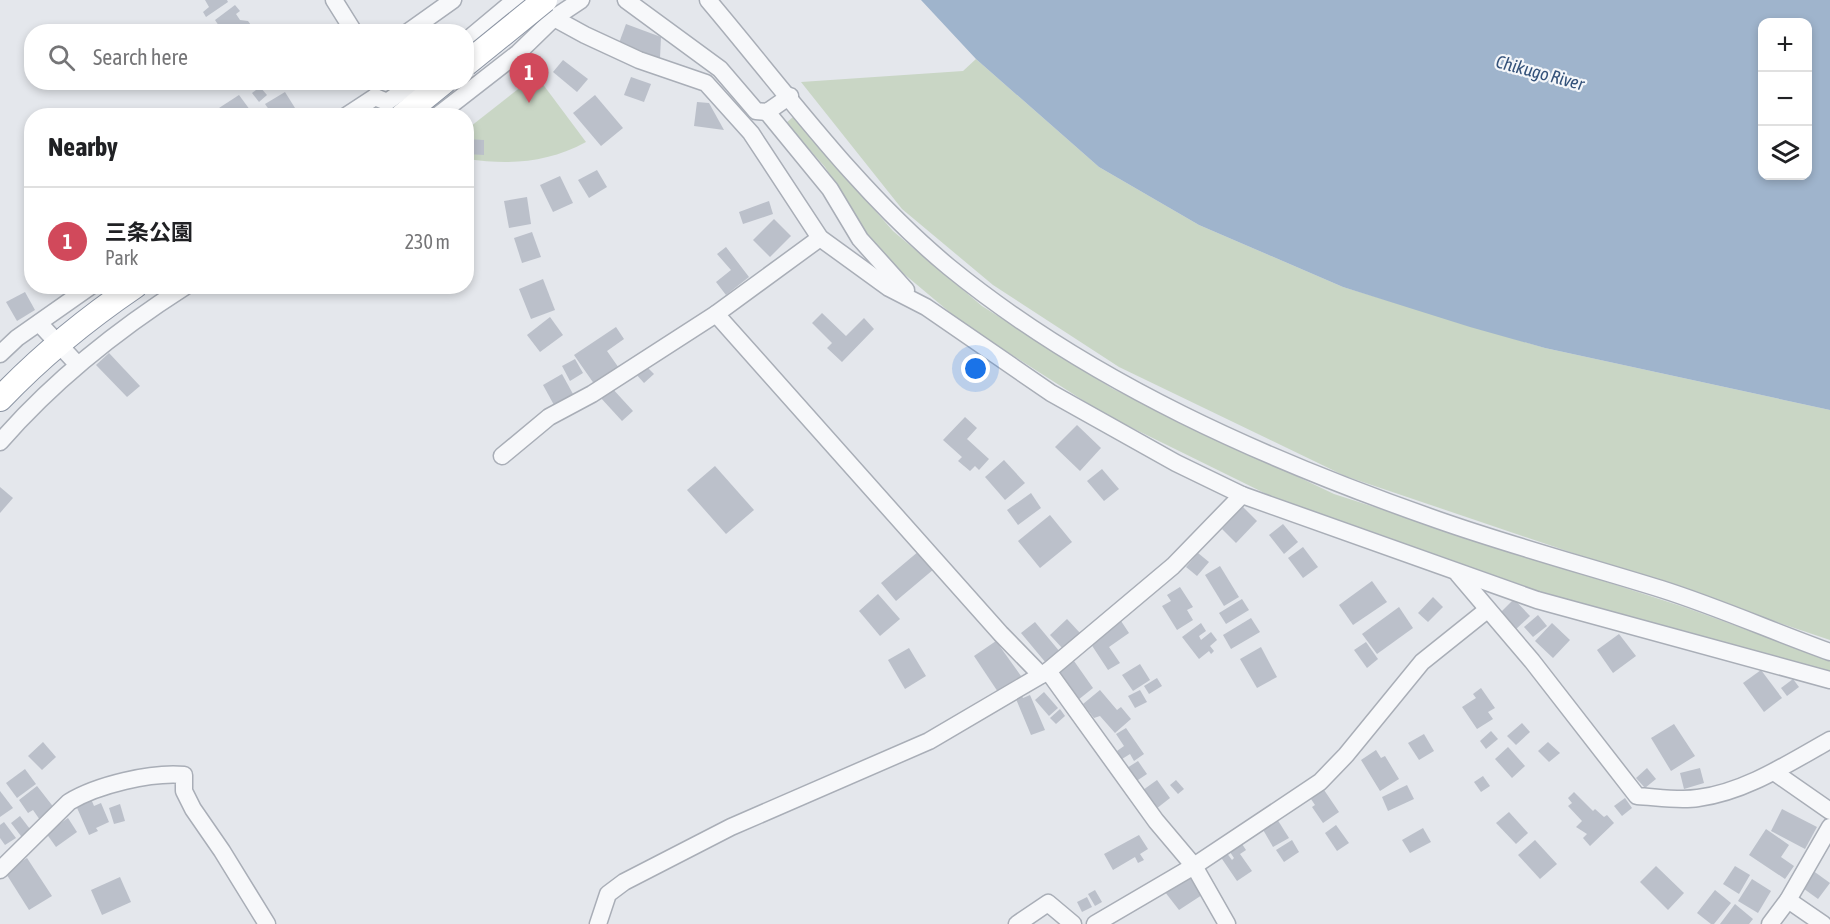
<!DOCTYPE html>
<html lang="en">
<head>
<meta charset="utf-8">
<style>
	:root { --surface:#fff; --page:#f2f2f2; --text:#202124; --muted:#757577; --line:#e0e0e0; --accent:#d1495b }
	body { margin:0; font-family:"Asap Condensed","Noto Sans JP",sans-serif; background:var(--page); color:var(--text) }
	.controls { position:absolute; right:18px; top:18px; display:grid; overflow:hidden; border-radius:12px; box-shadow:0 3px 9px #0003 }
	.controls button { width:54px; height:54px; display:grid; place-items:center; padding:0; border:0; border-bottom:2px solid var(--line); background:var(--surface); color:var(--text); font:30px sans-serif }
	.you { position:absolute; left:976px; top:369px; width:21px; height:21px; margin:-15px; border:4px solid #fff; border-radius:50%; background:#1a73e8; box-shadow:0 0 0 9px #1a73e833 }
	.badge { display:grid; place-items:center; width:39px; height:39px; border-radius:50%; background:var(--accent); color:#fff; font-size:20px; font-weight:700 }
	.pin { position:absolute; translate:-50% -50px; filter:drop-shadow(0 2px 3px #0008) }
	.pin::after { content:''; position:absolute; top:32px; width:21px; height:18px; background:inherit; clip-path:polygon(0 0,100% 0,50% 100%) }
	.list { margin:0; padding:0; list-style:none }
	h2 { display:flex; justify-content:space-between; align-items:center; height:78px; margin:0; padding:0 24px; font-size:26px }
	h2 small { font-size:20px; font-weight:400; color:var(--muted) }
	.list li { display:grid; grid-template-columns:39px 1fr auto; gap:18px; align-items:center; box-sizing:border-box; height:108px; padding:0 24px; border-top:2px solid var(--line) }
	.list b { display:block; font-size:22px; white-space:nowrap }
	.list p { margin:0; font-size:20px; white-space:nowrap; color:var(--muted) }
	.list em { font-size:20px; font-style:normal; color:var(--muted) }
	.icon { flex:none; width:33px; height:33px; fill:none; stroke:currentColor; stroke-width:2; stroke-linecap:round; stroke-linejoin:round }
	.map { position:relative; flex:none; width:1830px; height:924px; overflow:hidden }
	.search { position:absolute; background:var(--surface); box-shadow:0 3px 9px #0003; left:24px; top:24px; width:450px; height:66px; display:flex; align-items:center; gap:15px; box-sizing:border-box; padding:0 21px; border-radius:24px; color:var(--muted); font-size:22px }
	.panel { position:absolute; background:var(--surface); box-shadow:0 3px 9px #0003; left:24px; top:108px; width:450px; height:186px; border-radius:24px }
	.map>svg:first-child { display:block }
</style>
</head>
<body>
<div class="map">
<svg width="1830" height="924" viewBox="0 0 1830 924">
	<rect width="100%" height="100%" fill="#e4e7ec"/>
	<g fill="#c9d6c5">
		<path d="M976,59L1099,167L1199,225L1343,287L1545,348L1830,410V640L1345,476L1119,367L993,285L902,209L801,82L963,71Z"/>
		<path d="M536,75L586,142C547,163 510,165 467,159L466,130Z"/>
		<path d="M793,117L893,231L982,306L1113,389L1334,494L1684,607L1830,660V673L1566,603L1319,520L1106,415L965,325L879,253L825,167L786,123Z"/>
	</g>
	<path fill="#9fb4cc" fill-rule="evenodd" d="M921,0H1830V410L1545,348L1470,327L1343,287L1199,225L1099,167L976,59ZM1762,22H1808V176H1762Z"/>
	<g fill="#bbc0ca">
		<path d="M205,0H227L228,2L206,17L203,12L209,7Z"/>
		<path d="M235,5L240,11L236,14L240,20L248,21L256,32H223L215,20Z"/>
		<path d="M626,24L661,37L660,58L619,43Z"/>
		<path d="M563,60L588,79L577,92L553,72Z"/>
		<path d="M631,77L651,84L644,102L624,95Z"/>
		<path d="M260,87L267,95L259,102L252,93Z"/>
		<path d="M285,92L300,116L272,114L265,104Z"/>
		<path d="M239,95L253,114L218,116L219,108Z"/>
		<path d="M595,95L623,128L601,146L573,113Z"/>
		<path d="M697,102L709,103L724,130L694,126Z"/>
		<path d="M466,139L484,140V155L466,154Z"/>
		<path d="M597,170L607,187L589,198L578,180Z"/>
		<path d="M560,176L573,203L553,212L540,185Z"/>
		<path d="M527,197L531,224L509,228L504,201Z"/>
		<path d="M769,201L773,214L743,224L739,212Z"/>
		<path d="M774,219L791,236L770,257L753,240Z"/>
		<path d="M532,232L541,257L522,263L514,238Z"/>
		<path d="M726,247L749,277L726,295L716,282L731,270L717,254Z"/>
		<path d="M543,279L555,310L531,319L519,289Z"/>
		<path d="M25,292L35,310L17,321L6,302Z"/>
		<path d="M822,313L846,336L864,318L874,329L842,362L827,348L832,343L812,323Z"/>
		<path d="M550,317L563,335L540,352L527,335Z"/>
		<path d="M616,327L624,339L607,351L621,371L597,388L574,355Z"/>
		<path d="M109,353L140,386L127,397L96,365Z"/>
		<path d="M575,359L583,373L570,381L562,366Z"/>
		<path d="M644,364L654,374L644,383L635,373Z"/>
		<path d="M562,374L573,394L554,405L543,385Z"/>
		<path d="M611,387L633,411L622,421L600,397Z"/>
		<path d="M965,417L977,428L967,439L989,459L979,470L975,466L970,471L958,461L962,457L943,440Z"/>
		<path d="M1077,425L1101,448L1080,471L1055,447Z"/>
		<path d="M1004,460L1025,483L1005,500L985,477Z"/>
		<path d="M715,466L754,510L726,534L687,490Z"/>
		<path d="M1102,469L1119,489L1104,501L1087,481Z"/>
		<path d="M0,487L13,498L0,513Z"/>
		<path d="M1031,493L1041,508L1018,525L1007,510Z"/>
		<path d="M1243,507L1257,521L1236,543L1222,529Z"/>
		<path d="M1050,515L1072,542L1040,568L1018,541Z"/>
		<path d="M1283,524L1298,542L1284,554L1269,535Z"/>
		<path d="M1303,547L1318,567L1303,578L1288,558Z"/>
		<path d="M919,551L934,569L896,601L881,583Z"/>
		<path d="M1198,553L1209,562L1197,576L1186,567Z"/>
		<path d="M1220,566L1239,597L1224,606L1205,575Z"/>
		<path d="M1372,581L1387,602L1353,625L1339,605Z"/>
		<path d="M1180,587L1193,607L1187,610L1193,620L1177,630L1162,606L1171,601L1167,595Z"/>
		<path d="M878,594L900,619L880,636L859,611Z"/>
		<path d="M1433,597L1443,607L1428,622L1418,613Z"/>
		<path d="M1242,599L1249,610L1226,624L1219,613Z"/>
		<path d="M1514,599L1530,616L1514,631L1499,614Z"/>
		<path d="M1399,607L1413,628L1377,654L1362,634Z"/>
		<path d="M1538,615L1547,626L1533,637L1524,627Z"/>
		<path d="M1251,618L1260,632L1231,649L1223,635Z"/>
		<path d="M1067,619L1081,634L1064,650L1050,635Z"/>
		<path d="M1121,621L1129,633L1109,647L1120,663L1108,670L1089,641Z"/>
		<path d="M1035,622L1060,652L1046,663L1021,633Z"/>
		<path d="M1201,623L1206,631L1199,636L1201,640L1211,632L1217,640L1210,646L1214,651L1211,654L1209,651L1199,659L1182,637Z"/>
		<path d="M1552,623L1570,640L1553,658L1535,641Z"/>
		<path d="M1619,634L1636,656L1613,673L1597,650Z"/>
		<path d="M996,641L1021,676L998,692L974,656Z"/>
		<path d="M1366,642L1378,659L1367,668L1354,650Z"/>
		<path d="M1261,647L1277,677L1257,688L1240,659Z"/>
		<path d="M909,648L926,676L905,689L888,660Z"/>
		<path d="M1074,661L1093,688L1078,700L1058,673Z"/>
		<path d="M1140,664L1150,680L1133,691L1122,675Z"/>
		<path d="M1761,670L1782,698L1764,712L1743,683Z"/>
		<path d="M1157,678L1162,686L1149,694L1144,686Z"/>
		<path d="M1793,679L1799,687L1787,696L1781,688Z"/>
		<path d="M1481,688L1495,708L1488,712L1493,719L1477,729L1462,707L1476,698L1473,694Z"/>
		<path d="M1100,690L1117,710L1121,707L1131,719L1115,733L1100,716L1094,718L1083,704Z"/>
		<path d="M1140,690L1147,702L1135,708L1128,696Z"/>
		<path d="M1044,692L1058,708L1049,716L1035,700Z"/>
		<path d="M1021,694L1023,698L1030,695L1045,730L1031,735L1016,699Z"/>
		<path d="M1060,709L1065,716L1056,724L1050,718Z"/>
		<path d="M1522,723L1530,732L1516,745L1507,736Z"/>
		<path d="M1674,724L1695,756L1671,771L1651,738Z"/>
		<path d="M1126,728L1144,754L1134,761L1130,754L1122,759L1117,751L1124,746L1116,734Z"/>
		<path d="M1491,731L1498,739L1486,749L1480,741Z"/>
		<path d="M1424,734L1434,751L1419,760L1408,743Z"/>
		<path d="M43,742L56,757L42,770L28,756Z"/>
		<path d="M1548,742L1560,753L1549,762L1538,751Z"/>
		<path d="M1508,747L1525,766L1512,778L1495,759Z"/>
		<path d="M1376,750L1381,758L1385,756L1399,779L1380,791L1361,760Z"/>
		<path d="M1138,761L1147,774L1135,782L1127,768Z"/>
		<path d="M1647,768L1656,779L1645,788L1636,778Z"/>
		<path d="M1700,768L1704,783L1684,789L1680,773Z"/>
		<path d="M25,769L36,784L17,798L6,783Z"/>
		<path d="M1483,776L1490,786L1481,792L1474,782Z"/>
		<path d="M1157,780L1170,798L1156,809L1143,790Z"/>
		<path d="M1176,780L1184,789L1178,794L1170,785Z"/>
		<path d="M1407,785L1414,799L1388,811L1382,797Z"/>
		<path d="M37,786L55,809L40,820L33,810L28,813L19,800Z"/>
		<path d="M1322,787L1339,812L1323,823L1312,807L1315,805L1309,796Z"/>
		<path d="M0,791L13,808L0,817Z"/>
		<path d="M1574,792L1593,811L1595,809L1604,817L1607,815L1614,823L1590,846L1583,838L1587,834L1576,827L1582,821L1568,806L1572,803L1568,798Z"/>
		<path d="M89,794L94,806L101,803L109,822L96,828L98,831L89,835L74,801Z"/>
		<path d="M1625,798L1632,808L1622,816L1614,806Z"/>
		<path d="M120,804L125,821L114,824L109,808Z"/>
		<path d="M1782,809L1817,827L1805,849L1771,831Z"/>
		<path d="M1509,812L1528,833L1516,844L1496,823Z"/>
		<path d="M20,816L33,833L24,840L11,823Z"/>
		<path d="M68,818L77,832L56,847L46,833Z"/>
		<path d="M1277,819L1289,838L1273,847L1262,828Z"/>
		<path d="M4,822L16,838L5,845L0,838V825Z"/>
		<path d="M1336,825L1349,843L1337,851L1325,833Z"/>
		<path d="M1423,828L1431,842L1410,853L1402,840Z"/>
		<path d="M1766,829L1789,845L1781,857L1794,866L1785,879L1749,855Z"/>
		<path d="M1139,835L1148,849L1140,854L1144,860L1138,863L1135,857L1113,870L1104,854Z"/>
		<path d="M1292,840L1299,852L1284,862L1276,850Z"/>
		<path d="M1535,840L1557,864L1540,879L1518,855Z"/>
		<path d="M1240,841L1246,850L1240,854L1252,871L1237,881L1220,856L1226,852L1232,860L1234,858L1228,849Z"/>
		<path d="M27,858L52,896L29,910L5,872Z"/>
		<path d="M1656,866L1684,893L1668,910L1640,882Z"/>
		<path d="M1735,866L1750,875L1739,894L1723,884Z"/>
		<path d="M1812,870L1830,883L1818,899L1800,886Z"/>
		<path d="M1190,876L1202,895L1179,910L1165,892Z"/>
		<path d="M120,877L131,902L102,915L91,890Z"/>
		<path d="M1752,879L1771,891L1758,913L1738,901Z"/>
		<path d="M1095,890L1102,902L1095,906L1088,894Z"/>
		<path d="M1715,890L1731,903L1714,924H1711L1697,913Z"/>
		<path d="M1087,897L1092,907L1082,912L1077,902Z"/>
		<path d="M1735,904L1753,919L1749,924H1720Z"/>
	</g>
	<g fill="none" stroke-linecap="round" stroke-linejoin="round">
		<g stroke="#a9aeb7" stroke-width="19">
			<g id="minor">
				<path d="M334,0L354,32"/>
				<path d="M521,0L585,35L639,60L706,83L751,133L820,238L889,288L926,307L1051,393L1176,463L1242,495L1537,600L1830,680"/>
				<path d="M626,0L720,69L756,111L767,112L790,96"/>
				<path d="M708,0C785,91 857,191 949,267C1091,383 1266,460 1438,520C1512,546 1587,566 1661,589C1718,607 1774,632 1830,652"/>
				<path d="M408,32L453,0"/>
				<path d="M466,41L515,0"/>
				<path d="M375,97L387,102L415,82"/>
				<path d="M767,112L830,189L860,239L906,290"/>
				<path d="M346,116L375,97"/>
				<path d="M437,116L518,53L554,18L581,0"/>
				<path d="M716,314L1001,634L1041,675"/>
				<path d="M39,323L78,365"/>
				<path d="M0,354L17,338L91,286"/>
				<path d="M0,442C54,380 117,330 186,286"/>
				<path d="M502,456L549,417L592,394L716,314L820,238"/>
				<path d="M1458,574L1532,661L1637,796C1656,797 1679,801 1698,798C1745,792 1789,763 1830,740"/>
				<path d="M1048,671L1156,821L1194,866L1227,924"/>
				<path d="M1774,772L1830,811"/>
				<path d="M0,870L69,802C97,785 151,772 184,775V791L193,809L222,851L267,924"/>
				<path d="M1788,900L1823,924"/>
				<path d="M598,924L608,894L624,882L731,827L929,741L1048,671L1173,566L1242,495"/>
				<path d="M1017,924L1048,903L1073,924"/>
				<path d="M1095,924L1194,866L1320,782L1346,755L1422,662L1487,610"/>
				<path d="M1770,924L1788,900L1830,827"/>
			</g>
		</g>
		<g stroke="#8b94a3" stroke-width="26">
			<g id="highway">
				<path d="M402,116L444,82"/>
				<path d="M0,399C41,356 85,320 135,286"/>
			</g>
		</g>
		<use href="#minor" stroke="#f7f8fa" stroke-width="16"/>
		<use href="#highway" stroke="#fff" stroke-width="24"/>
		<g stroke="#8b94a3" stroke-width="26" stroke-linecap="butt">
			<path id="highway-bridge" d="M466,64L545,0"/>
		</g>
		<use href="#highway-bridge" stroke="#fff" stroke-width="24"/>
	</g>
	<g text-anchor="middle" stroke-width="4.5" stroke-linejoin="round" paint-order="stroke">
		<g font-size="18" font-style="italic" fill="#34527a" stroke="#f4f6f9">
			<text transform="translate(1540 73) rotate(15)" y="6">Chikugo River</text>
		</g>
	</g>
</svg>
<div class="controls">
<button>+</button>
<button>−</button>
<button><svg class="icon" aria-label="layers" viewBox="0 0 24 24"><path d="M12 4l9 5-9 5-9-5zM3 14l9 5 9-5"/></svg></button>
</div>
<div class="you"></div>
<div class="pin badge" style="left:529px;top:103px">1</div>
<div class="search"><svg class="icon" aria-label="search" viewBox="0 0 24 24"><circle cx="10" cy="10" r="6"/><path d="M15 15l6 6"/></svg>Search here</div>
<section class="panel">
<h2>Nearby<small></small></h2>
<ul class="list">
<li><span class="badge">1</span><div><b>三条公園</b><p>Park</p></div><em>230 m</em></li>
</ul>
</section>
</div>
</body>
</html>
